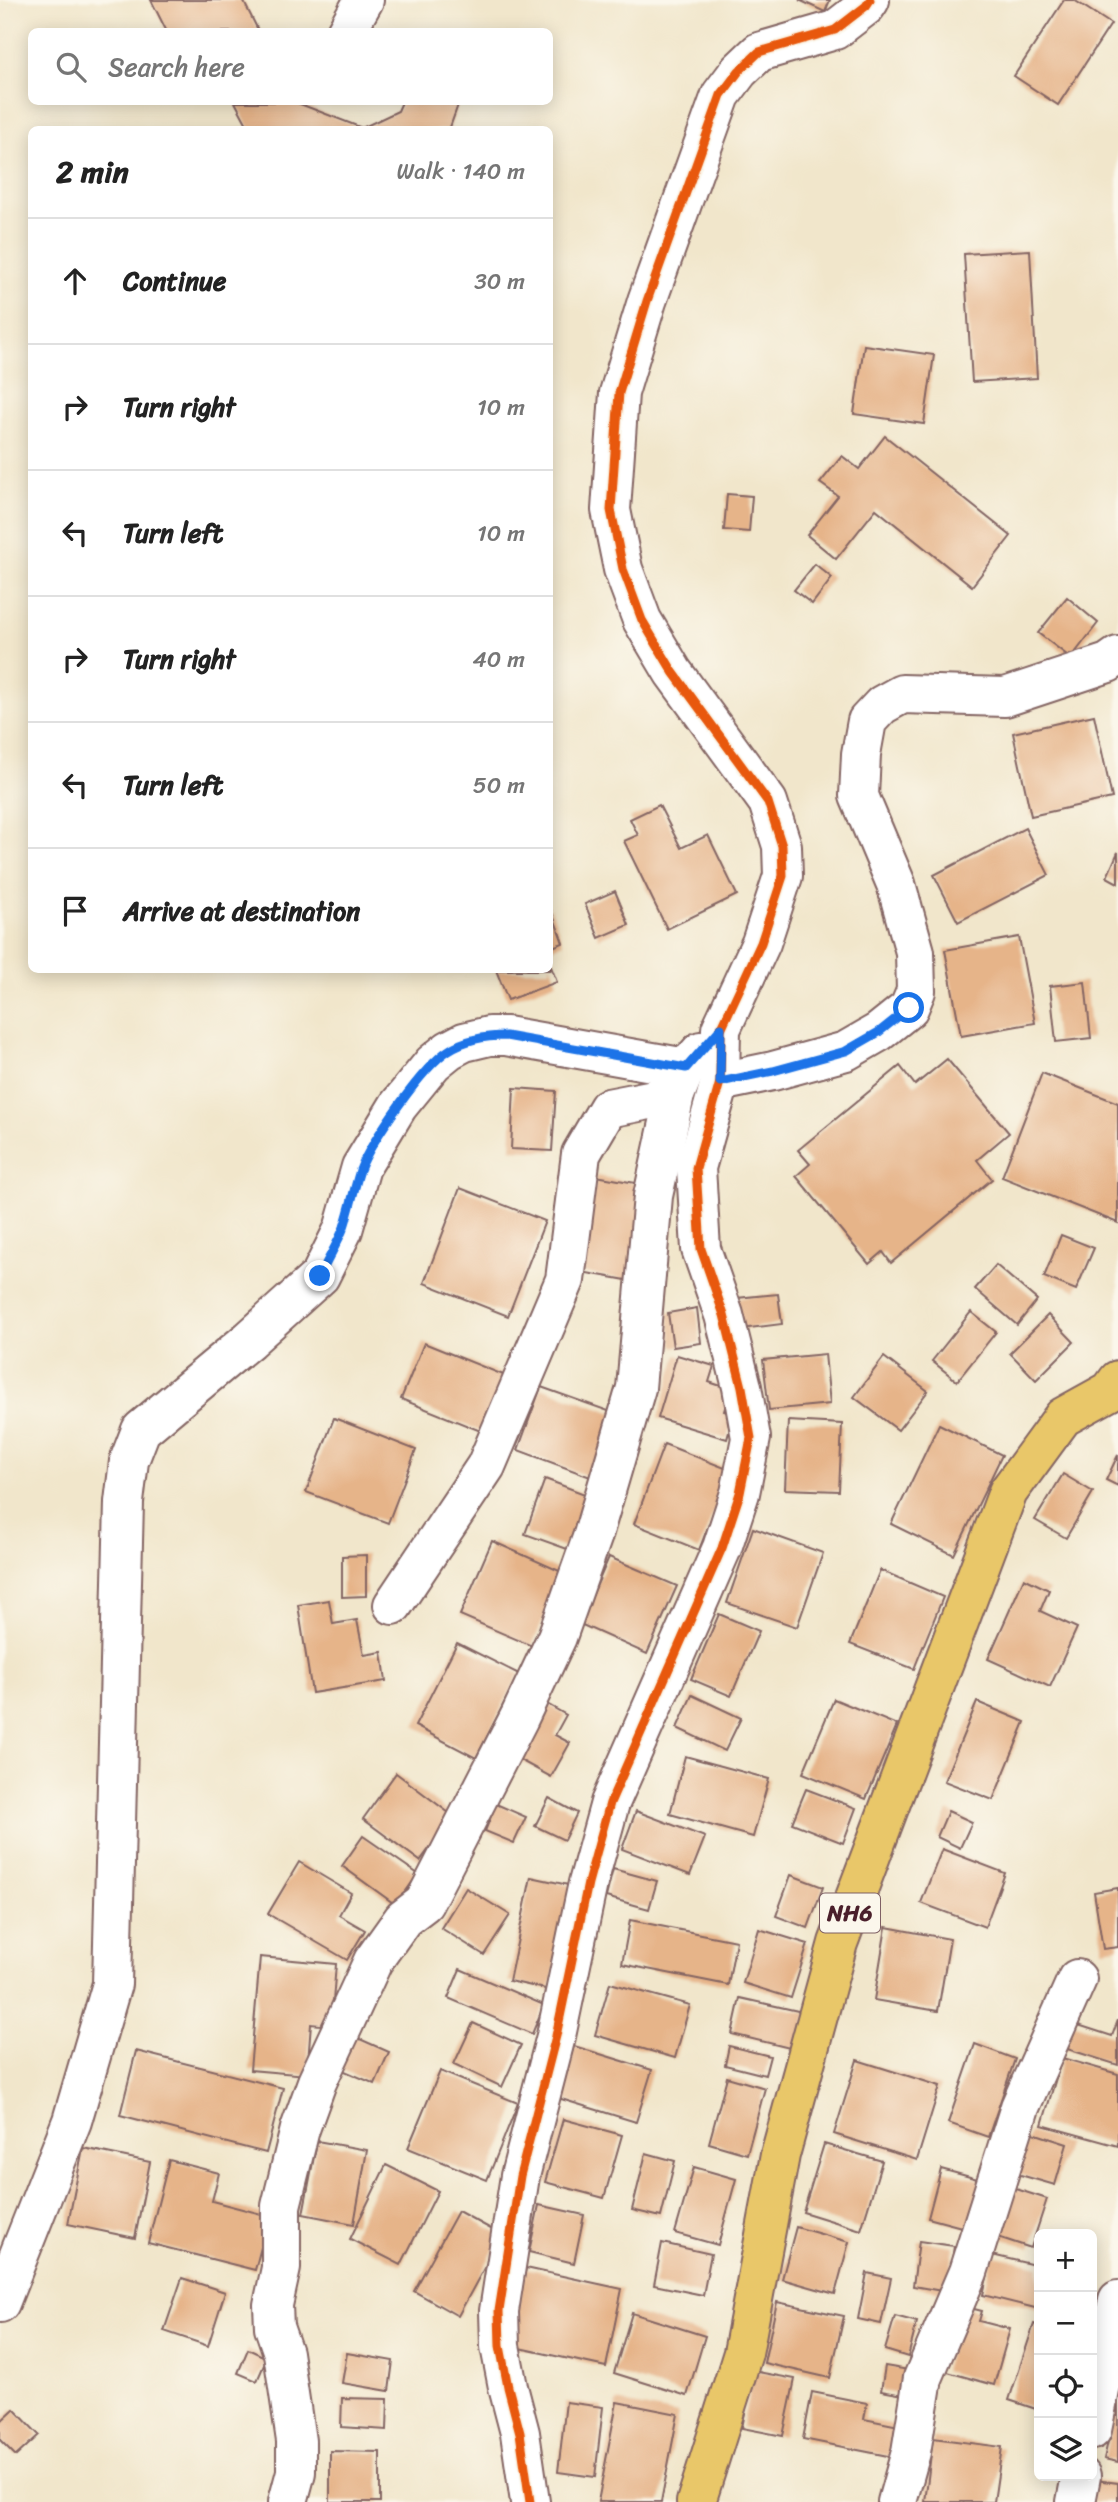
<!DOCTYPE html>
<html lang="en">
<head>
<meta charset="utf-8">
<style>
	:root { --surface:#fff; --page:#f6f6f6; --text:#222; --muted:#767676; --line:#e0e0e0 }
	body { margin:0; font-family:Sriracha,sans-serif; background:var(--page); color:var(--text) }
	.controls { position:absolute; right:21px; bottom:21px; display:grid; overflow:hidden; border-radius:10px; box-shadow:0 4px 18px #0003 }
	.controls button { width:63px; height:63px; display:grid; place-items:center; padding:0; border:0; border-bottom:2px solid var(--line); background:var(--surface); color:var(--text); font:35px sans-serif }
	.stop { position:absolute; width:21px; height:21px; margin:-16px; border:5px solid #1a73e8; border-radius:50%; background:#fff }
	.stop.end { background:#1a73e8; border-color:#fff; box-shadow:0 2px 7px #0008 }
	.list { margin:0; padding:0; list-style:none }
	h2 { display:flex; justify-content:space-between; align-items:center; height:91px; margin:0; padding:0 28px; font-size:30px }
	h2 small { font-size:23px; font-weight:400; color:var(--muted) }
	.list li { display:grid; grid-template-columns:46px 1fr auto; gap:21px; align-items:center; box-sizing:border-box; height:126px; padding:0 28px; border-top:2px solid var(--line) }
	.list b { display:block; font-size:26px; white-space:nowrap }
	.list em { font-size:23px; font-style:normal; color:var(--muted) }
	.icon { flex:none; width:38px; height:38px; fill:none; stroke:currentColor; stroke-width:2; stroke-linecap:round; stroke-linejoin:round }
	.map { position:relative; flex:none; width:1118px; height:2502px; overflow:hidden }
	.search { position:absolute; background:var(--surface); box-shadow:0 4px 18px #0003; left:28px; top:28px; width:525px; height:77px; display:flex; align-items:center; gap:18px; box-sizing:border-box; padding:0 24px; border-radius:10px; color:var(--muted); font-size:26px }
	.panel { position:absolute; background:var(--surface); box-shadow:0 4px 18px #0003; left:28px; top:126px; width:525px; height:847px; border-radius:10px }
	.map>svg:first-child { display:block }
</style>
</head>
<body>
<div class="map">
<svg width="1118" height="2502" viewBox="0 0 1118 2502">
	<rect width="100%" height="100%" fill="#fbf7ec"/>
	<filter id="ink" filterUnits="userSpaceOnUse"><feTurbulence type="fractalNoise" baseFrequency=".0143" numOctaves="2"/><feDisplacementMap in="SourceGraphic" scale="14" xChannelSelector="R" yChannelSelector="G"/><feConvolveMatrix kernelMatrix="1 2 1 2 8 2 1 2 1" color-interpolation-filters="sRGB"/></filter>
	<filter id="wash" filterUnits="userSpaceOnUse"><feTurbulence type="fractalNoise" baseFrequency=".00686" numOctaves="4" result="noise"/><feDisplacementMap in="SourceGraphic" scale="28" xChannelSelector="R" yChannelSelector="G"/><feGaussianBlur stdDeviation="1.57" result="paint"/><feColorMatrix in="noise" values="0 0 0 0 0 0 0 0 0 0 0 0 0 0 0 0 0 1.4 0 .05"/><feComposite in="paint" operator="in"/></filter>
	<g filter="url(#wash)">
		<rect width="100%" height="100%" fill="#f1e6cb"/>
		<g id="blocks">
			<g fill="#e6b489">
				<path d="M151,0H243L259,32H167Z"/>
				<path d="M799,0H830L825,12Z"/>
				<path d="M1064,0H1074L1111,24L1058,105L1014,76Z"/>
				<path d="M235,102H295L362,128L398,111L402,102H459L449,130H250Z"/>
				<path d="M1030,250L1037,378L972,382L964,254Z"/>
				<path d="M864,345L934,355L924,424L854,414Z"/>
				<path d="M885,436L1011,536L972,586L876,509L836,559L807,535L838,496L820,483L842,456L859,469Z"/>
				<path d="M727,494L752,496L749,532L724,530Z"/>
				<path d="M815,564L832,578L812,604L794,590Z"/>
				<path d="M1067,597L1098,623L1071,658L1038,633Z"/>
				<path d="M1094,715L1112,798L1031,816L1013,733Z"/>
				<path d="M659,805L681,848L708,835L737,895L667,929L624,841L638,835L630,819Z"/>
				<path d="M1025,828L1049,875L958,922L934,875Z"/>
				<path d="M1118,852V883L1107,877Z"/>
				<path d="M615,891L629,925L599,938L585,904Z"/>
				<path d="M550,907L563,943L550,948Z"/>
				<path d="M1019,937L1035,1023L961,1036L945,950Z"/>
				<path d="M550,964L557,982L508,1000L496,970H550Z"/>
				<path d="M1085,982L1091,1038L1056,1042L1050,986Z"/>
				<path d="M947,1059L1009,1133L977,1160L992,1179L891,1263L883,1252L869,1264L796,1176L810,1164L798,1150L900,1066L915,1085Z"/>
				<path d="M1042,1073L1118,1103V1223L1002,1177Z"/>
				<path d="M514,1088L556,1091L552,1151L511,1149Z"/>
				<path d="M596,1176L647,1185L632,1281L581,1272Z"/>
				<path d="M460,1188L545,1221L508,1316L424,1283Z"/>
				<path d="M1061,1235L1094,1248L1076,1290L1044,1277Z"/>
				<path d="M996,1265L1037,1300L1017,1325L975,1289Z"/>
				<path d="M778,1294L782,1324L741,1329L737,1298Z"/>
				<path d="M697,1308L701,1343L673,1347L668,1313Z"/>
				<path d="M971,1312L996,1332L957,1381L932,1361Z"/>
				<path d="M1048,1315L1074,1342L1036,1380L1010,1353Z"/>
				<path d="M424,1343L506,1376L483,1432L401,1399Z"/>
				<path d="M825,1354L830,1404L769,1410L763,1360Z"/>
				<path d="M677,1355L714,1366L709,1382L730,1389L724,1411L734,1414L727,1439L658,1418Z"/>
				<path d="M884,1357L928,1391L898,1430L854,1397Z"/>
				<path d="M541,1387L617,1414L593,1478L518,1450Z"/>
				<path d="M334,1418L416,1450L388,1523L306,1492Z"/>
				<path d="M788,1421L842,1424L839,1491L785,1489Z"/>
				<path d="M939,1424L1002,1455L954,1555L891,1524Z"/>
				<path d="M664,1444L730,1470L699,1550L634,1524Z"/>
				<path d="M1118,1455V1486L1106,1480Z"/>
				<path d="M1063,1474L1093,1492L1066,1538L1035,1520Z"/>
				<path d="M545,1479L590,1496L570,1550L525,1534Z"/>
				<path d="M753,1528L823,1553L797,1627L727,1603Z"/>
				<path d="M492,1541L564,1573L532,1646L460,1615Z"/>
				<path d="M366,1555V1596L342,1597V1556Z"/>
				<path d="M609,1557L677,1586L647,1654L580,1624Z"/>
				<path d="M880,1570L943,1597L914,1669L850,1644Z"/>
				<path d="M1024,1578L1049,1590L1040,1611L1077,1628L1050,1687L988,1659Z"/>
				<path d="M329,1600L333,1624L357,1620L364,1655L382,1652L386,1681L312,1693L298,1605Z"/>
				<path d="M719,1614L759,1631L731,1696L691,1679Z"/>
				<path d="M457,1643L519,1674L476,1758L415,1726Z"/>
				<path d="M692,1695L741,1718L725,1751L677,1728Z"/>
				<path d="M834,1699L897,1725L866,1799L803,1773Z"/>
				<path d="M977,1702L1025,1722L993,1800L944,1781Z"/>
				<path d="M547,1704L566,1715L555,1735L570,1743L551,1777L518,1759Z"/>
				<path d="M685,1756L769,1779L753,1837L670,1814Z"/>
				<path d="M396,1773L453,1816L420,1861L363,1819Z"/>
				<path d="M806,1789L856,1808L843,1843L792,1823Z"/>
				<path d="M549,1798L577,1813L564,1840L535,1826Z"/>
				<path d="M496,1804L526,1817L514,1843L485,1831Z"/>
				<path d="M636,1811L705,1837L690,1875L622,1849Z"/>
				<path d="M948,1811L972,1822L960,1848L937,1837Z"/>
				<path d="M363,1836L418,1874L396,1905L342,1866Z"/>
				<path d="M942,1849L1005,1873L985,1927L921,1903Z"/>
				<path d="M299,1862L351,1893L339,1915L365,1930L347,1960L268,1914Z"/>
				<path d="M613,1869L657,1881L649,1909L606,1897Z"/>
				<path d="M791,1875L823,1887L808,1928L776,1916Z"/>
				<path d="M531,1877L573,1886L550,1990L509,1981Z"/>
				<path d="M466,1888L510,1915L484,1955L441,1928Z"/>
				<path d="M1118,1888V1947L1103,1949L1094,1892Z"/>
				<path d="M630,1920L736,1941L728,1985L622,1964Z"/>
				<path d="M886,1927L950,1939L938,2011L874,2000Z"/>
				<path d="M759,1929L808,1944L791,1998L743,1983Z"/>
				<path d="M260,1957L336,1964L331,2026L311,2024L307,2075L250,2070Z"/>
				<path d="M460,1969L544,2005L532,2034L448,1998Z"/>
				<path d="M610,1983L690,2005L675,2058L595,2035Z"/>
				<path d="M740,1998L807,2013L798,2050L732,2034Z"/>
				<path d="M1118,2020V2065L1061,2047L1069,2022L1112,2036Z"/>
				<path d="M473,2023L521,2045L502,2087L454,2064Z"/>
				<path d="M353,2036L389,2052L375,2084L340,2069Z"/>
				<path d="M975,2044L1015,2059L988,2137L948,2123Z"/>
				<path d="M574,2046L652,2070L636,2122L558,2098Z"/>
				<path d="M729,2046L770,2056L765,2075L725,2065Z"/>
				<path d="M136,2051L283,2088L266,2153L120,2115Z"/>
				<path d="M1062,2058L1118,2074V2146L1042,2125Z"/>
				<path d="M857,2060L940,2086L917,2160L834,2134Z"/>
				<path d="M440,2071L518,2103L487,2180L408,2148Z"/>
				<path d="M727,2077L765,2088L747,2154L709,2143Z"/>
				<path d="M563,2119L622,2135L604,2198L545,2182Z"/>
				<path d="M1030,2132L1067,2144L1055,2185L1017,2174Z"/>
				<path d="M317,2141L367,2150L354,2224L303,2214Z"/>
				<path d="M824,2144L882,2161L861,2230L803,2212Z"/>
				<path d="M83,2148L150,2162L135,2238L68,2224Z"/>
				<path d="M646,2153L675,2161L661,2217L632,2210Z"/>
				<path d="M169,2160L219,2173L212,2201L269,2216L255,2270L148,2243Z"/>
				<path d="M386,2165L438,2191L401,2265L350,2239Z"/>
				<path d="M694,2167L736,2179L718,2245L675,2233Z"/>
				<path d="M941,2169L981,2180L969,2229L928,2218Z"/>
				<path d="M1010,2187L1047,2199L1031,2248L995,2236Z"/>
				<path d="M539,2205L584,2215L574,2263L529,2252Z"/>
				<path d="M458,2211L502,2235L458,2316L414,2291Z"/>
				<path d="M796,2227L849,2242L835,2294L782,2279Z"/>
				<path d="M919,2241L954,2246L948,2292L913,2286Z"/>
				<path d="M662,2243L711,2254L703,2295L654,2285Z"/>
				<path d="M992,2255L1039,2266V2309L983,2295Z"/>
				<path d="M526,2268L622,2289L606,2367L510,2346Z"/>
				<path d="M867,2273L891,2278L881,2324L858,2319Z"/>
				<path d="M182,2278L225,2292L208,2346L164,2331Z"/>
				<path d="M777,2302L844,2316L830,2378L764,2363Z"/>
				<path d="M962,2306L982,2311L979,2321L1010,2329L994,2385L944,2371Z"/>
				<path d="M632,2313L705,2336L687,2396L614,2373Z"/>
				<path d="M895,2316L917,2322L908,2357L885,2350Z"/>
				<path d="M1034,2324L1039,2326V2410L1009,2400Z"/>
				<path d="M248,2349L267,2358L257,2381L238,2373Z"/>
				<path d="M347,2353L393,2361L389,2391L342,2383Z"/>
				<path d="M885,2366L909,2370L904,2395L881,2391Z"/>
				<path d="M753,2371L795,2379L783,2436L742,2428Z"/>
				<path d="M812,2392L867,2403L864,2419L899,2426L893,2457L803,2439Z"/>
				<path d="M342,2398L388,2399L387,2430L341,2427Z"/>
				<path d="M566,2402L603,2407L595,2477L558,2472Z"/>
				<path d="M617,2402L678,2414L661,2502H598Z"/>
				<path d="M1117,2402H1118V2462L1104,2459Z"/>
				<path d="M14,2409L39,2435L16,2456L0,2440V2422Z"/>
				<path d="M933,2438L1002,2447L994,2502H925Z"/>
				<path d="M330,2451L380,2452V2502H330Z"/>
				<path d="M1095,2480L1118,2483V2502H1092Z"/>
			</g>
		</g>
	</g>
	<g filter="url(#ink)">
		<use href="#blocks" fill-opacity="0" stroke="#846563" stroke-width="2"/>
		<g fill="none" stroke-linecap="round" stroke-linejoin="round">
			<g stroke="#846563" stroke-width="42">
				<g id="street">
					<path d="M346,32L364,0"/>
					<path d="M720,1082L773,1071L846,1051L879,1032L909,1008L916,991L915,952L896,884L859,796L861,754L867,721L882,705L902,694L1005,697L1108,663L1118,656"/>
					<path d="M393,1605L486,1466L565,1280L581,1154L608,1108L675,1095"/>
					<path d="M0,2303L72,2121L112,1984L124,1502L129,1461L141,1430L249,1340L320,1276L343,1230L361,1167L398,1106L433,1063L449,1050L464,1042L489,1036H506L686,1068"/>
					<path d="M1092,2430L1118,2300"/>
					<path d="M288,2502L296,2472V2441L283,2353L274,2327L273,2305L281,2268V2206L300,2129L317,2082L344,2024L373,1961L403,1919L424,1903L519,1718L557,1637L593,1535L636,1388L653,1196L675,1095L686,1068L701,1051"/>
					<path d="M530,2502L520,2433L508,2387L500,2346L499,2311L520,2176L556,2036L588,1883L610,1803L722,1548L740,1493L751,1438L742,1387L724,1315L701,1249L696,1168L720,1082L721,1029L761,943L783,876L782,846L768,802L673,672L642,620L623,569L611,510L619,393L647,301L721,95L739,71L759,52L835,30L866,6L870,0"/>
					<path d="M897,2502L911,2452L923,2378L968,2272L1020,2107L1077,1979"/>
					<path d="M1076,2502L1081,2476"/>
				</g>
			</g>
			<g stroke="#846563" stroke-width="42">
				<path id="highway" d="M696,2502L743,2353L780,2155L838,1943L1008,1492L1063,1417L1110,1391L1118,1380"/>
			</g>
			<use href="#street" stroke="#fff" stroke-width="38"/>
			<use href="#highway" stroke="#e9c769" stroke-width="38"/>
			<g stroke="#fbf7ec" stroke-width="13">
				<path id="cycleway" d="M530,2502L520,2433L508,2387L500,2346L499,2311L520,2176L556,2036L588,1883L610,1803L722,1548L740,1493L751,1438L742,1387L724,1315L701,1249L696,1168L720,1082L721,1029L761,943L783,876L782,846L768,802L673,672L642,620L623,569L611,510L619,393L647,301L721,95L739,71L759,52L835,30L866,6L870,0"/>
			</g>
			<use href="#cycleway" stroke="#e8590c" stroke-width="9"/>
		</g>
	</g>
	<g fill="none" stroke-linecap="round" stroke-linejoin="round" filter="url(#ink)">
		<path stroke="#1a73e8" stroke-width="9" d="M320,1276C327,1260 338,1243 344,1227C350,1209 354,1189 360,1170C371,1141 423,1066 449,1050C466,1039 486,1036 506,1036L686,1068L721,1028L720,1082L773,1071L846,1051L879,1032L909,1008"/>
	</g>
	<g text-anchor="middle" stroke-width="7" stroke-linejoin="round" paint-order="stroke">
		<rect fill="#fbf7ec" stroke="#7f6065" stroke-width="2" x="820" y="1893.5" width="60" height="39" rx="5"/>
		<g font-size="23" font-weight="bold" fill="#4a1f2b">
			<text x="850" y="1921">NH6</text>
		</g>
	</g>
</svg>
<div class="controls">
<button>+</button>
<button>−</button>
<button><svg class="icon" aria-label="locate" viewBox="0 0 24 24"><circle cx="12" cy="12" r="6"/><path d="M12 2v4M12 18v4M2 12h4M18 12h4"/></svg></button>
<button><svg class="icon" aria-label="layers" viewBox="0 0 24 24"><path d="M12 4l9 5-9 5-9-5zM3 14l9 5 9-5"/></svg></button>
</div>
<div class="stop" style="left:909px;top:1008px"></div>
<div class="stop end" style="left:320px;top:1276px"></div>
<div class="search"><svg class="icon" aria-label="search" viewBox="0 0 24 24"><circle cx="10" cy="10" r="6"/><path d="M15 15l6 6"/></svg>Search here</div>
<section class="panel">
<h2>2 min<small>Walk · 140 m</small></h2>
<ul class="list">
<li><svg class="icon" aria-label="ahead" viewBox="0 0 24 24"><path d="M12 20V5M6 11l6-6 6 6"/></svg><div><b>Continue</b></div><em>30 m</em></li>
<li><svg class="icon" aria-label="right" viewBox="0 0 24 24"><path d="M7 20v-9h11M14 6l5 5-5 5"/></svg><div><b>Turn right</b></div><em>10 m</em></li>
<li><svg class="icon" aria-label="left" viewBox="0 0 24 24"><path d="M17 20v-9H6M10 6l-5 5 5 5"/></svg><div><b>Turn left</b></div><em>10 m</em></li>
<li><svg class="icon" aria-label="right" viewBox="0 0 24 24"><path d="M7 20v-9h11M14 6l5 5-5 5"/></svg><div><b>Turn right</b></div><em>40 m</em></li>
<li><svg class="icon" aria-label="left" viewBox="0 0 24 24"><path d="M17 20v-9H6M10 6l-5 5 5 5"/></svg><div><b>Turn left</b></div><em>50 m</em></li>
<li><svg class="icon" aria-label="arrive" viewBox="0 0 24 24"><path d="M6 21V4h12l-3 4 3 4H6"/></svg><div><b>Arrive at destination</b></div></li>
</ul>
</section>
</div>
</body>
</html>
